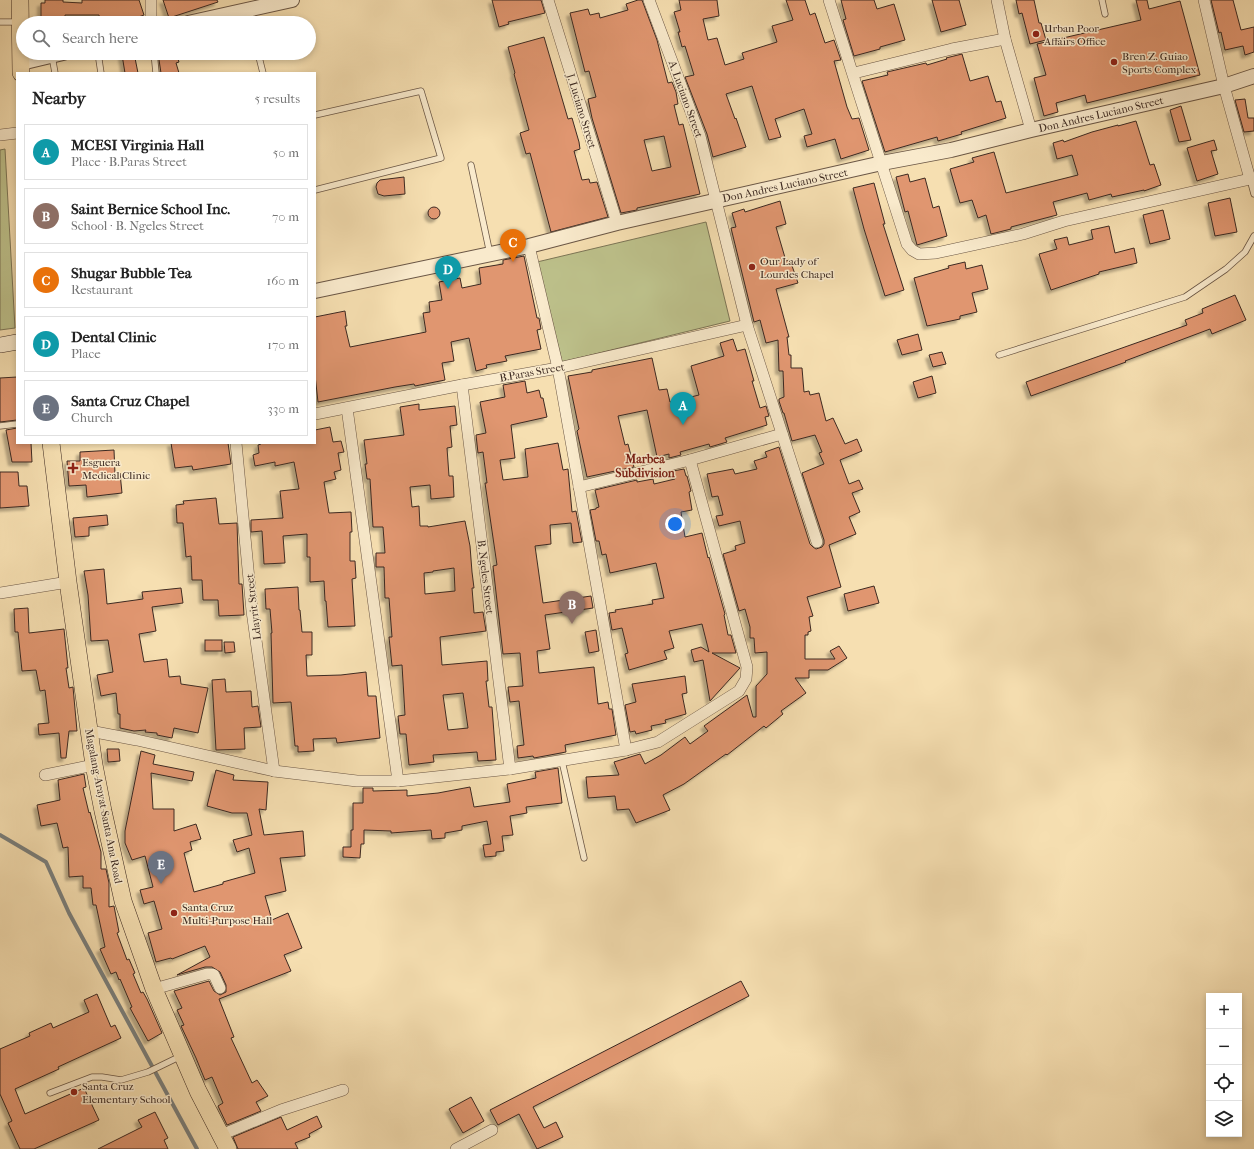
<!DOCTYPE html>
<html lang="en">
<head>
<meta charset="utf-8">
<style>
	:root { --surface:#fff; --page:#f6f6f6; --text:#222; --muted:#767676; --line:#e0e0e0; --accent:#db2777 }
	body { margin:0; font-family:"IM FELL French Canon",serif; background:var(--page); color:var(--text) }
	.controls { position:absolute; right:12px; bottom:12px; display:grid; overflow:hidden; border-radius:0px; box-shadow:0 2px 6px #0003 }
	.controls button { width:36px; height:36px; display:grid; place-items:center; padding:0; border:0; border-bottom:1px solid var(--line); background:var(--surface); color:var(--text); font:20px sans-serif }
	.you { position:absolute; left:675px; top:524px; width:14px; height:14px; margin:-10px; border:3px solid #fff; border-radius:50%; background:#1a73e8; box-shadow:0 0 0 6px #1a73e833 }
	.badge { display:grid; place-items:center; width:26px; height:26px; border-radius:50%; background:var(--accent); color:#fff; font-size:13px; font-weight:700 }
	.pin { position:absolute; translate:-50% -33px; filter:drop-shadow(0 1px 2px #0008) }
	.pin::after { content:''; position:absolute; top:21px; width:14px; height:12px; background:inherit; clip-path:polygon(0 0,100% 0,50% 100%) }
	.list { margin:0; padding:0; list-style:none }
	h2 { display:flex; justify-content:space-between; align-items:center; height:52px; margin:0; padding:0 16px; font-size:17px }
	h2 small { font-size:13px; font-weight:400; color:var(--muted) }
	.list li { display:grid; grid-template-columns:26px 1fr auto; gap:12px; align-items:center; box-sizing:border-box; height:56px; margin:0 8px 8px; padding:0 8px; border:1px solid var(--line); border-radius:0px }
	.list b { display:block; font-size:15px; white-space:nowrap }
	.list p { margin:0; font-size:13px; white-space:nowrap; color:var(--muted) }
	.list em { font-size:13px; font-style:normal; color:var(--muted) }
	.icon { flex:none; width:22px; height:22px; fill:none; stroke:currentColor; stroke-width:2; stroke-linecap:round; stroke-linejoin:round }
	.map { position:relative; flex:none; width:1254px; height:1149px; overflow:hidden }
	.search { position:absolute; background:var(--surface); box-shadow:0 2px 6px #0003; left:16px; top:16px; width:300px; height:44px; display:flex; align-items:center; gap:10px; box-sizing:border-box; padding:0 14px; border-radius:22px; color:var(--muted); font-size:15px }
	.panel { position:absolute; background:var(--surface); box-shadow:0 2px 6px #0003; left:16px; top:72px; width:300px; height:372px; border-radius:0px }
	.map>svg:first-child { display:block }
</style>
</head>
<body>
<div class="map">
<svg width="1254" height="1149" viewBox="0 0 1254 1149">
	<defs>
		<filter id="shadow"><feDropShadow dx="-3.5" dy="3.5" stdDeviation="1" flood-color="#0004"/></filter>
	</defs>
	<rect width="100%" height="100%" fill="#f6dfb1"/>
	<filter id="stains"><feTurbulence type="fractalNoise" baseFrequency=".005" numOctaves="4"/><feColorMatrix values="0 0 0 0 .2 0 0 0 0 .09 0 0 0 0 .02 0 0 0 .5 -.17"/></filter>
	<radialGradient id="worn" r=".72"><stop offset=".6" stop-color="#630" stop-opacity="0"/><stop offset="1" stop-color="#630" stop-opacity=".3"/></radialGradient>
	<g fill="#bdc18b" stroke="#7c7556">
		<path d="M5,149L15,328L0,330V150Z"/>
		<path d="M706,222L730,321L562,362L537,262Z"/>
	</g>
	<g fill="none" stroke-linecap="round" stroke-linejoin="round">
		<path stroke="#7a7f7c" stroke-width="4" d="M0,835L46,862L69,913L197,1149"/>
	</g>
	<g fill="#e09670" stroke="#3c2921" fill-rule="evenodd" filter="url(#shadow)">
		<path d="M45,0H63V2L82,3V0H139L144,15L122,23H100L99,15H65V23H41V3H45Z"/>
		<path d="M163,0H217L218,2L169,18Z"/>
		<path d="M492,0H541L545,13L508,22L509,24L499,27Z"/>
		<path d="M638,0H642L657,40L668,83L672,82L676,92L678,104L674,105L679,125L683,124L700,194L637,208V210L621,213L592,118L588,99L596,97L589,71L585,72L570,13L588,9L590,15L599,13L600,18L628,10L626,4ZM664,136L671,167L652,171L644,140Z"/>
		<path d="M679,0H717L719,16L703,19L708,40L717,38L725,65L744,59L742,53L777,42L772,26L793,20L786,0H805L810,15L815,13L825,43L834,40L841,60L834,61L847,107L852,119L859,118L869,150L841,159L835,139L807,147L804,136L812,134L804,109L775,119L781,137L769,140L752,86L726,94L735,119L736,118L746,147L713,157L707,134L685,77L694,75L685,46L682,47L678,32H680L674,12L681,10Z"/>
		<path d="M841,0H874L877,9L894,4L905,40L880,47V49L854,56L843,20L846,19Z"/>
		<path d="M932,0H959L966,25L941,32Z"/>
		<path d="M1016,0H1034L1039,23H1041L1046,40L1030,44L1022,13L1019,14Z"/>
		<path d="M1136,0H1147L1149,9L1180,1L1200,75L1087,103L1085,95L1056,103L1058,112L1044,116L1034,78L1046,75L1037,44L1141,20Z"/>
		<path d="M1211,0H1233L1241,30L1254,27V52L1245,55L1243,46L1225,50L1221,32L1219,33Z"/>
		<path d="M544,37L568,119L572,118L579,142L580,149L574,151L582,180L589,179L590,183L597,182L608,217L551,232L530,153L526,154L520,133L529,130L514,74L515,73L508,47Z"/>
		<path d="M134,53L138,73H125L122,55Z"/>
		<path d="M158,53H176L179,62L176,63L179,73H161Z"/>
		<path d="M962,54L970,81L988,76L996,102L1001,101L1006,118L961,132L962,134L938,141L937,137L885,152L862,81L888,75L887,72L926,63L927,65L947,59L946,58Z"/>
		<path d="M1245,99L1248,118H1254V131L1244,132L1235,100Z"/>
		<path d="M1181,106L1191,140L1179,142L1170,110Z"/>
		<path d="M1136,121L1150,165L1154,164L1161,185L1144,191V190L1112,197L1111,194L1089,200L1087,193L1053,202L1057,215L1011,227V229L991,234L986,215L978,218L972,200L960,203L950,169L974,162L972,158L994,152L1006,193L1078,175L1072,155L1057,159L1053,143L1063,140L1064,142L1092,132L1118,125V126Z"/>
		<path d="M1214,140L1217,150L1211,151L1218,174L1197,181L1187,148Z"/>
		<path d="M908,174L910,182L925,178L933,208L939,206L947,236L917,245L908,211L905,212L896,177Z"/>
		<path d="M404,177L405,194L384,196L378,194L376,187L377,183L380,180Z"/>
		<path d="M874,183L885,224H883L904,290L885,296L864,229L853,188Z"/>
		<path d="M1230,198L1237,232L1215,236L1208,203Z"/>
		<path d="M780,201L786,224L776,227L786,261L790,260L798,283L776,289L789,337H787L789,355H791V368H802L804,392L809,391L810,395L819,393L826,421L833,418L845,444L857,439L862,451L840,460L849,484L859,480L863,489L852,493L860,512L849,517L856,534L829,545L841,587L807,597L813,616L809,617L811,631L808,632V635H805V659H835L830,651L839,646L847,658L828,670H809V678H795L806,693L781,711L783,714L766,728L764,726L727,755L726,754L684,784L663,795L670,810L636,823L629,809L617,810L615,796L588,798L586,777L619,775L614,762L640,754L645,764L661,755L685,737L690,744L708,731L704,726L747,695L753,717H756V686L767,674V652L755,653L754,638H750V627L745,609L739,611L723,554L736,550L735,546L745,543L740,521L719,526L716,516L723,515L718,496L712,497L707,474L733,469L735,474L757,469L754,461L767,457L765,452L779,447L810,544L813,547L816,549L822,547L824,544V540L802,473L824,464L819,453L822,452L815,435L792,441L784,413H783L779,401V399L784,397L783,371H779L778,340L766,343L760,320L754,322L731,228L736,227L732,213L744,209L745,212Z"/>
		<circle cx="434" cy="213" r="6"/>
		<path d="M1163,210L1170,239L1150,244L1143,215Z"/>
		<path d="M1109,226L1115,253L1134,248L1137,263L1099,272V274L1051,290L1039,254L1057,249L1054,240L1067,237L1069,245L1093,239L1091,230Z"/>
		<path d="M524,256L537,318H539L541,329L537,330L541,349L505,356L507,361L486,365L487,368L476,371L469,338L451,342L454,361L442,363L445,380L415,386L414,384L395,387L318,402L315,375V317L345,311L347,326H345L350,347L426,332L423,313L430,312L429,302L442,300L439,282L460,278L462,288L481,284L479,268L503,264V260Z"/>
		<path d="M965,262L966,269L982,265L988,289L972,293L977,312L960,316V319L927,326L914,278L949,268L948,266Z"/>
		<path d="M1235,295L1246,320L1212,334L1210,329L1125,361L1126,362L1031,396L1026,382L1187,325L1185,320L1203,313L1202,309Z"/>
		<path d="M918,334L922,350L902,355L897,340Z"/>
		<path d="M733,339L737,351L745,349L754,381H752L760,408L766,406L769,416L765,417L767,425L725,438L727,442L710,447L709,444L680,452L681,455L669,458V454L657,457L647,410L618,416L625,445L628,444L634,467L587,477L577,431L579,429L568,376L592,372V370L652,358L659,390L667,389L670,402L699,395L691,366L724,356L720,343Z"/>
		<path d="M942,352L946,364L933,367L929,355Z"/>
		<path d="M932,376L936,393L918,398L913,382Z"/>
		<path d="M17,377V420L0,422V378Z"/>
		<path d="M525,381L527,393L539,390L541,398H543L547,417L511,425L515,458L500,460L503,480L528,477L525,449L558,443L563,470L568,469L572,512L576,511L582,542L573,543L571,523L550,525L551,544L535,546L543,603L591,596L593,608L545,615L550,649L537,651L539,673L594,667L598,704L608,702L609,709H612L616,735L565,745L566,752L534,758L533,756L518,758L517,746L524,745L519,701L510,702L508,687L523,686L520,653L503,654L493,566L497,565L485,483H487L483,452L478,453L476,435L486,433L480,402L505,397L503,385Z"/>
		<path d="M419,404V410L455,406L457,425L450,426L452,447L447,448L449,476H453L454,497L431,499L430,485L410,487L412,507L419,506L420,526H428V527L465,521L470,546L472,572L474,588H472L474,613L483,612L486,631L440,637L442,665L487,661L488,681H486L489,707H492L496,760L478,761L477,752L433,755L434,762L409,765L406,734H400L398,716L405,715L402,665L392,666L389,637H392L389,598H385L384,567H376V553H385L383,527H373L370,479H367L365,464H367L364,440L404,435L400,407ZM454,568L455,591L425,594L424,573L433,572V571ZM463,693L468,728L448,730L443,695Z"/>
		<path d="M330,427L333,442L341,441L344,452L338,453L341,470L334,472L336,479L324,482L329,513L351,512L352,532H350V561H355L356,578L352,579L355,626L328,627L326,601H325L324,581L310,582V557H307V534L283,536L285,563L264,564L262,531L251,532V520L283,518L280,491L299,489L294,462L275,466V462L255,466L253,455L259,453L258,445L261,444V443H315V430Z"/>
		<path d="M17,428V443H31L32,462H12L6,430Z"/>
		<path d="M171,443H228L231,464L193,470L192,466L175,468Z"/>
		<path d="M114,450L115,474L120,473L122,493L87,497L86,485L69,486L67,461H80V452Z"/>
		<path d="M684,469L686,476H687L691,491L689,492L692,510L681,512L685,537L702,533L708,558L709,557L725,614L724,615L728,635H731L736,653H712L740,668L710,701L703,660L694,662L691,650L701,647L709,652L702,624L669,631L674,648L664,651L667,659L629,670L625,654L628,653L622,628L612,630L609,613L616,612L615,610L653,604L652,600L664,598L656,563L610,573L606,554L602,555L599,541H596L590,510L596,509V508L599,507L595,490L637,480V482L653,479L654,484L675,479L673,471Z"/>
		<path d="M0,472H18L19,486H27L29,506L0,508Z"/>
		<path d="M216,498L219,524L237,523L239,584H242L244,615L219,616L218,600H203L202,580H192L191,556L186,557L183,523H177L176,505L184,504L183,501Z"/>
		<path d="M107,515L108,525L89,527V536L75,537L73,518Z"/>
		<path d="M104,569L107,604L143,599L142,592L181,588L183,603L152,607L156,631L139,634L144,662L167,659L169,677L180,676L181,684L208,688L198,733L174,728L172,738L157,735V733L145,732L146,730L134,731L120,728V714H118L116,693L101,696L97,675L113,672L108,640L91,641L88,595L84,571Z"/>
		<path d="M874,586L879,603L848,611L844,594Z"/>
		<path d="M298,587L299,610H300L302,632H312V655H306L307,676L341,675L366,672L368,696H376L380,738L337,743L336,738L313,739L314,751L298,752V746H295L291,702L273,703L271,633H272L270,609H266L265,589Z"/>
		<path d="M28,608L29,633L64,629L68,668H66L69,688L73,687L77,731H69L66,758H61L59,733L39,735L38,724L49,723L45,690L40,691L36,670L22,671L18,632H15L14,609Z"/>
		<path d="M596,630L599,651L589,653L585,632Z"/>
		<rect x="205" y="640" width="17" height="11"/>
		<path d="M224,642H234L235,652L225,653Z"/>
		<path d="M685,676L687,693L682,694L686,714L665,720L666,723L651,726L652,730L636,734L635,731L630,732L625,705L636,702L632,684Z"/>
		<path d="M225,679L226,692L251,691L252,707L258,706L261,727L244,728L245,749L216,750L212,680Z"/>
		<path d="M107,749H119L120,761L108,762Z"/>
		<path d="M141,751L155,755L153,764L194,772L192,781L151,773L153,809H174V831L196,824L201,839L190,842L192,850L184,853L194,892L223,884V882L255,873L249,848L237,852L233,840L252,835L247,813H232L207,806L216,770L234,775L233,780L268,782L266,810L259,809L264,835L303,831L305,856L280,858L286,891L265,896L272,920L288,913L302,948L284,955L291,971L219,999L234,1037L231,1038L252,1083L257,1080L268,1096L256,1102L261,1111L227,1125L218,1106L223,1103L212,1077L205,1080L196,1058L181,1026L184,1025L177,1010L182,1008L174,991L209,981L214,991L220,995L226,992V985L220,972L212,967H205L177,975L210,957L205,946L172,959L171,958L156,962L148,933L162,929L154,901L144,904L140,890L153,887L145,856L132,860L125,843V831Z"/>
		<path d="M558,768L562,803L526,807L527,813L510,816L513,835L502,836L504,851L496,852V856L485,857L483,845L491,844L487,821L462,826V830L445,833V838L432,839L431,830L391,833V831L364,830V844H361L360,858L343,857V847H351V830H353V803H363V788H373V791L407,790V796L438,793L470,787L474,807L510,802L507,784L536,778L535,772Z"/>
		<path d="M84,774L86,787L83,788L89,813L90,812L101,852V869H106L109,883V907L114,906L119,932L117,933L127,960L129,959L135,973L133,974L141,993L143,992L147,999L162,1033L148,1041L130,1008L132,1007L120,979L119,980L116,972L111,974L100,949L105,947L96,905H93L91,888H83V876L69,877L68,847L63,848L57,823L41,826L37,805L60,800L58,780Z"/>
		<path d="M741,981L749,996L533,1107L544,1128L556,1122L563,1137L537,1149L519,1114L498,1125L490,1110Z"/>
		<path d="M97,994L111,1027L115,1025L121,1038L58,1067L59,1069L15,1089L25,1114L84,1088L99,1120L34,1149H20L8,1123L12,1121L0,1094V1049L30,1036L29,1033L51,1023L53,1028L89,1012L84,1000Z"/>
		<path d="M471,1097L484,1121L463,1133L449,1109Z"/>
		<path d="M155,1112L168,1138L164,1140L168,1149H98L142,1127L138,1120Z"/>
		<path d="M317,1116L322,1127L309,1134L310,1137L295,1143L298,1149H238L233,1137L281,1117L287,1130Z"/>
	</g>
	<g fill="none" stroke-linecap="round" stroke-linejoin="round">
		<g stroke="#6a5645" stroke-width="7">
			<g id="service">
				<path d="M1102,0L1105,14"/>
				<path d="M248,10L251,23"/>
				<path d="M0,22H18"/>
				<path d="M98,53L101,73"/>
				<path d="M154,53L156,73"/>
				<path d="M258,53L263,73"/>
				<path d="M52,56L55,73"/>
				<path d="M315,115L421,91L441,158L315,190"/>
				<path d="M471,165L490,254"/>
				<path d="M1250,179L1254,194"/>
				<path d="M999,355L1185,297L1226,269L1245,252L1254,236"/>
				<path d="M0,426L17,424"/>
				<path d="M562,761L584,858"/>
				<path d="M50,1093L92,1077H102L121,1080L148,1072L181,1056"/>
			</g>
		</g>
		<g stroke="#6a5645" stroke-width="12">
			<g id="minor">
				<path d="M548,0L617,223"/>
				<path d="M649,0L700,136L747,325L817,542"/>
				<path d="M829,0L907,244L912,250L919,254L936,253L1023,234L1064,221L1254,178"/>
				<path d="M997,0L1005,39L1031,130"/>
				<path d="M1204,0L1224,86L1250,179"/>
				<path d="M151,23V0"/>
				<path d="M854,73L952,49L1005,39"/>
				<path d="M0,135L17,133"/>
				<path d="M529,246L558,368L626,750"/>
				<path d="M462,385L510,769"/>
				<path d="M347,408L398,781"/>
				<path d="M315,414L462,385L558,368L747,325"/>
				<path d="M236,443L252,611L274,771"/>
				<path d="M579,487L690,460L782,434"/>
				<path d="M0,593L68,582"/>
				<path d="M90,731L137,740L274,771L357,781H398L510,769L626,750L658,742L739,691L746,679L747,667L690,460"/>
				<path d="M45,775L94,765"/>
				<path d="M154,989L207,974H212L214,975L220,988"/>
				<path d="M221,1135L281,1110L343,1090"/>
				<path d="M456,1149L492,1130"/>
			</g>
		</g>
		<g stroke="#6a5645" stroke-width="16">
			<g id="tertiary">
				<path d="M188,23L292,0"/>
				<path d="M21,63L63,53"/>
				<path d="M315,291L529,246L617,223L882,163L951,150L1031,130L1224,86L1254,76"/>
			</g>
		</g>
		<g stroke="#3c2921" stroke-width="16">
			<path id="secondary" d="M0,345L17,342"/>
		</g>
		<g stroke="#3c2921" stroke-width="18">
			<g id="primary">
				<path d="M20,0L21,73"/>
				<path d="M51,443L68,582L94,765L103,811L123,901L154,989L198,1091L228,1149"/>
			</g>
		</g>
		<use href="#service" stroke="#f9eacc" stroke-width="5.5"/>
		<use href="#minor" stroke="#f9eacc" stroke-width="11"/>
		<use href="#tertiary" stroke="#f9eacc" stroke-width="14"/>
		<use href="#secondary" stroke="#f9eacc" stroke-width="15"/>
		<use href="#primary" stroke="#f6dfb1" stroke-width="17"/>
	</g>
	<g fill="#8f2418" stroke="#f9eacc" stroke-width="1.5">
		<circle cx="1036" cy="34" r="4"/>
		<circle cx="1114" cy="62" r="4"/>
		<circle cx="752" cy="267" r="4"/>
		<path d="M71 462h4v4h4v4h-4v4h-4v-4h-4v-4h4z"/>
		<circle cx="174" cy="913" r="4"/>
		<circle cx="74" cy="1092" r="4"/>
	</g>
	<g text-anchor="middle" stroke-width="3" stroke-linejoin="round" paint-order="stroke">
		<g font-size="11" fill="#3c2921" stroke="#f9eacc" text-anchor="start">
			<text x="1044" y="32">Urban Poor<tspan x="1044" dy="13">Affairs Office</tspan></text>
			<text x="1122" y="60">Bren Z. Guiao<tspan x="1122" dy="13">Sports Complex</tspan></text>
			<text x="760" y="265">Our Lady of<tspan x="760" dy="13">Lourdes Chapel</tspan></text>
			<text x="82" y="466">Esguera<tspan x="82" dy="13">Medical Clinic</tspan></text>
			<text x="182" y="911">Santa Cruz<tspan x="182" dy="13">Multi-Purpose Hall</tspan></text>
			<text x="82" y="1090">Santa Cruz<tspan x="82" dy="13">Elementary School</tspan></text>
		</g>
		<g font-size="11" fill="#3c2921" stroke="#f9eacc">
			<text transform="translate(686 99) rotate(70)" y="4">A. Luciano Street</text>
			<text transform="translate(582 111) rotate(73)" y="4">J. Luciano Street</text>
			<text transform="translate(1101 114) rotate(-13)" y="4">Don Andres Luciano Street</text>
			<text transform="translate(785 185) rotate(-12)" y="4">Don Andres Luciano Street</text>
			<text transform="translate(532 372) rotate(-10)" y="4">B.Paras Street</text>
			<text transform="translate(486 577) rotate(83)" y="4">B. Ngeles Street</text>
			<text transform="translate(253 607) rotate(-97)" y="4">Ldayrit Street</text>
			<text transform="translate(104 806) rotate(79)" y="4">Magalang-Arayat-Santa Ana Road</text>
		</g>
		<g font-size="12" font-weight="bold" fill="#7a1f14" stroke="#f9eacc">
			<text x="645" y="463">Marbea<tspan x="645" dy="14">Subdivision</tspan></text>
		</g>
	</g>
	<rect width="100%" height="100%" filter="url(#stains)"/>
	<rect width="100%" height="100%" fill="url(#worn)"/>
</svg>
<div class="controls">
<button>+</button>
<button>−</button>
<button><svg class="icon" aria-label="locate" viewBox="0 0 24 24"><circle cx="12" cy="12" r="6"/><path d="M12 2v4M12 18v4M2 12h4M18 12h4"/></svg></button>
<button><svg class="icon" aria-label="layers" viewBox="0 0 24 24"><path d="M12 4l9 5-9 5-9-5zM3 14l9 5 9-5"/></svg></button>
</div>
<div class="you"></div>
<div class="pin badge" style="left:683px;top:425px;background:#0f9aa8">A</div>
<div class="pin badge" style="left:572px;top:624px;background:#8d6e63">B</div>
<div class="pin badge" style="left:513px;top:262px;background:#e8710a">C</div>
<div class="pin badge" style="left:448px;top:289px;background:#0f9aa8">D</div>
<div class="pin badge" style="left:161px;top:884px;background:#6b7280">E</div>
<div class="search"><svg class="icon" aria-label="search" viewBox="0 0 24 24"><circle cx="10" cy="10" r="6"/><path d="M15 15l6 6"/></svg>Search here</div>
<section class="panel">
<h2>Nearby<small>5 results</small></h2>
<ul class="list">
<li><span class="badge" style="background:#0f9aa8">A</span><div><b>MCESI Virginia Hall</b><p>Place · B.Paras Street</p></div><em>50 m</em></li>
<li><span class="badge" style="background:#8d6e63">B</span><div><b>Saint Bernice School Inc.</b><p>School · B. Ngeles Street</p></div><em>70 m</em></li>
<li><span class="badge" style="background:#e8710a">C</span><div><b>Shugar Bubble Tea</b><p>Restaurant</p></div><em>160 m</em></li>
<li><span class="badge" style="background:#0f9aa8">D</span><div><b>Dental Clinic</b><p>Place</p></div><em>170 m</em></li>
<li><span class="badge" style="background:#6b7280">E</span><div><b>Santa Cruz Chapel</b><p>Church</p></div><em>330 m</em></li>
</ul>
</section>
</div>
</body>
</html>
